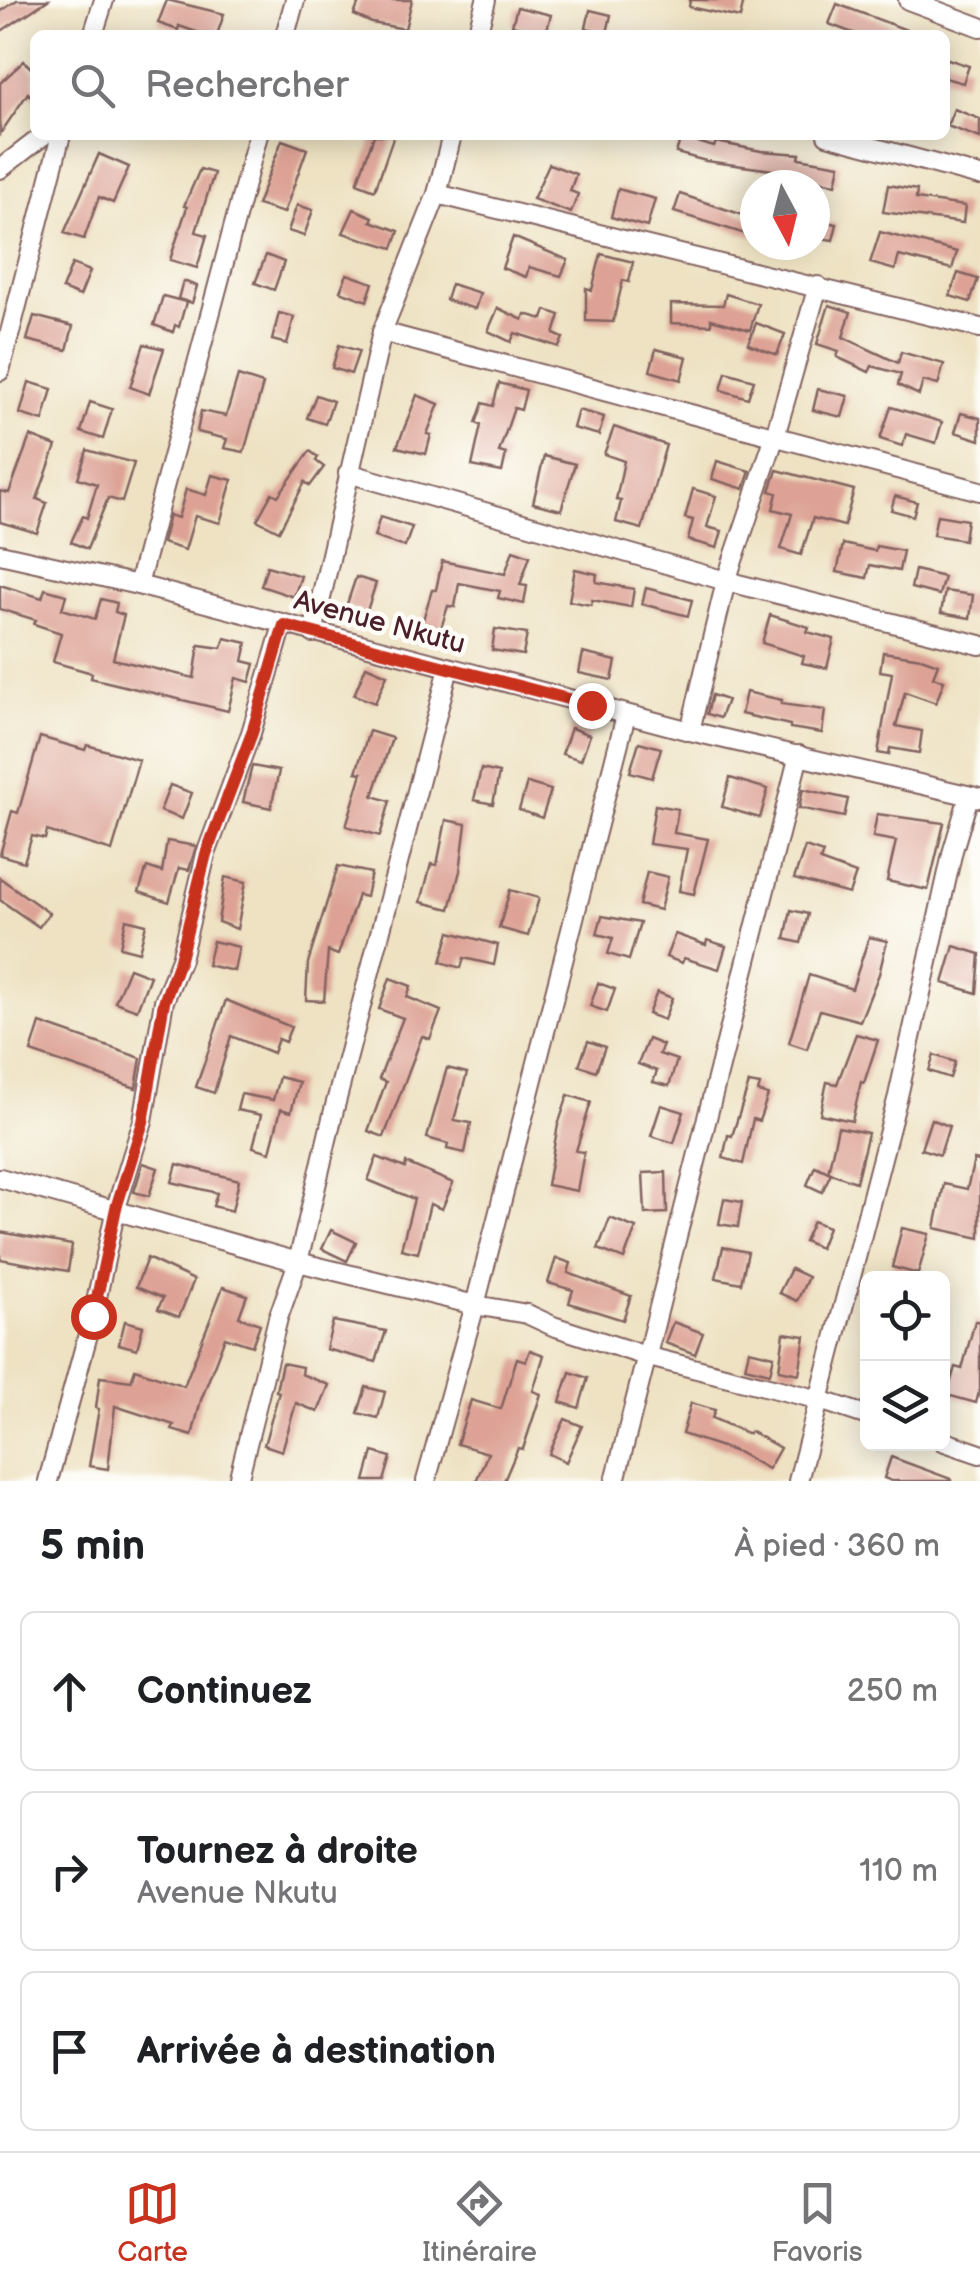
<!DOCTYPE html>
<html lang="fr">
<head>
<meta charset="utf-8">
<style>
	:root { --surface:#fff; --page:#f6f6f6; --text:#202124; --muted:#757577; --line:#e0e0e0; --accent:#c8321e }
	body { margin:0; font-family:"Balsamiq Sans",sans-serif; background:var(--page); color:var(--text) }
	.controls { position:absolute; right:30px; bottom:30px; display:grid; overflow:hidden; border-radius:15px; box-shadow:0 5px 25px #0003 }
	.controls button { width:90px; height:90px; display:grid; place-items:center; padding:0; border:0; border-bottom:2px solid var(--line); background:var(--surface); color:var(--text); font:50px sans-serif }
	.compass { position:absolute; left:740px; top:170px; width:90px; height:90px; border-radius:50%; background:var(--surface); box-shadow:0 5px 25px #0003; rotate:173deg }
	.stop { position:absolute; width:30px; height:30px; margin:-22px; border:8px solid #c8321e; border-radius:50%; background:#fff }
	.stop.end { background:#c8321e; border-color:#fff; box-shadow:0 2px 10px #0008 }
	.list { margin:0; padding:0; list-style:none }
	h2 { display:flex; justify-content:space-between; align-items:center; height:130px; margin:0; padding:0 40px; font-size:42px }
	h2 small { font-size:32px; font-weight:400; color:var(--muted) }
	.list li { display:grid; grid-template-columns:65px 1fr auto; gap:30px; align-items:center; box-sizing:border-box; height:160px; margin:0 20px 20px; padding:0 20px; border:2px solid var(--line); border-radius:15px }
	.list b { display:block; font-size:38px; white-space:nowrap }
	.list p { margin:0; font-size:32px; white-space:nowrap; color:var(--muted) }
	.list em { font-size:32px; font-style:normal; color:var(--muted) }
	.icon { flex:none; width:55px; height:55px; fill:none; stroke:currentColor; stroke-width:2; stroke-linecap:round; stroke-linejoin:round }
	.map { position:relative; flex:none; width:980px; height:1481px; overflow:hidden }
	.search { position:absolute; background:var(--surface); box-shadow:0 5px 25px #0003; left:30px; right:30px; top:30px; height:110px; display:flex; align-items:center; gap:25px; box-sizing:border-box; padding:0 35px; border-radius:15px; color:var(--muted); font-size:38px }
	.sheet { height:670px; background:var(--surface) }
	nav { display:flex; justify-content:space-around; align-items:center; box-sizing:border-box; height:140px; border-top:2px solid var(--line); background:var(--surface); font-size:28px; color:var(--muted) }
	nav a { display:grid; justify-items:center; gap:5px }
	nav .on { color:var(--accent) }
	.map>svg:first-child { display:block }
</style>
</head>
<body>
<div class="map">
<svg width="980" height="1481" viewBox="0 0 980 1481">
	<rect width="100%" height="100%" fill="#fdfcf7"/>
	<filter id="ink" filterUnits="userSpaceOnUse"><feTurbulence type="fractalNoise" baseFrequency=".01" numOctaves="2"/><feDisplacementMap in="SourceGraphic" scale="20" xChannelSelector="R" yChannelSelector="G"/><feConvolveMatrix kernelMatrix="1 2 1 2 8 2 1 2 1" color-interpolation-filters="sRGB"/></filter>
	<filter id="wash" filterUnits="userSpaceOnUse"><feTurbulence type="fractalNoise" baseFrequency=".0048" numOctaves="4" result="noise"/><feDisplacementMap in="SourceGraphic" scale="40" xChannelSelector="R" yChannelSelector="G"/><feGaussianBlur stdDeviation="2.25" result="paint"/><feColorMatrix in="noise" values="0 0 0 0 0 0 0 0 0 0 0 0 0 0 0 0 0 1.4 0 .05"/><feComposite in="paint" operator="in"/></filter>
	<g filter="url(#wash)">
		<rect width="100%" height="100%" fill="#eee2c3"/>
		<g id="blocks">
			<g fill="#dda295">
				<path d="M17,0H48L0,32V12Z"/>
				<path d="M167,0L224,14L217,35H205L179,26L178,30L158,23Z"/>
				<path d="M360,0H412L405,29L372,23L354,15Z"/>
				<path d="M690,0H744L740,18L689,7Z"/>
				<path d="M837,4L915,33V35H858L829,24Z"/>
				<path d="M517,7L551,15L546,33L512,25Z"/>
				<path d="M590,10L611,15L607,33L586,28Z"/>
				<path d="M945,58L969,66L963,83L945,78Z"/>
				<path d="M24,61L35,72V100L28,93L0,134V83Z"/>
				<path d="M954,109L980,119V138L947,126Z"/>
				<path d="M374,135H394L375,190L357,183Z"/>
				<path d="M681,137L714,147L716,142L761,151L800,154L799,158L840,165L836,184L808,179L809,175L706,161L676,153Z"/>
				<path d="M282,140L307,149L284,213L257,205Z"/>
				<path d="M99,154L129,167L113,203L99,197L84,239L64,233Z"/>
				<path d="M549,164L576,174L570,191L578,194L571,213L533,199Z"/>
				<path d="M200,169L214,173L196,232L207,235L197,268L170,260L187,207L184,206Z"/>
				<path d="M888,185L917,190L916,199L965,206L963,223L883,212Z"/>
				<path d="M618,189L655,199L647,227L611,217Z"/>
				<path d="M680,194L755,219V237L674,212Z"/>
				<path d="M297,205L313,210L304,236L288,231Z"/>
				<path d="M354,209L373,217L371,221L399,231L393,248L343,233Z"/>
				<path d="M815,220L837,224L833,240L815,237Z"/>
				<path d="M880,232L957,252L952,269L899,256L895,270L870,263Z"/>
				<path d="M513,237L568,260L561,276L529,267L526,277L502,268Z"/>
				<path d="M601,254L633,262L629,282L623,280L613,322L586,321V288L592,290Z"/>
				<path d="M266,255L284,262L274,290L255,283Z"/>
				<path d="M72,264L90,271L80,296L62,289Z"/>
				<path d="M958,273L978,279L970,302L950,296Z"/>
				<path d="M347,274L373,283L367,301L340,291Z"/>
				<path d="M183,281L197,286L192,303L178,299Z"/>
				<path d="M451,284L480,293L475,309L446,300Z"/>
				<path d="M726,294L758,304L750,330L711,319V325L671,323V304L723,305Z"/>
				<path d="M163,296L186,302L179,327L175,325L173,332L154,325Z"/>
				<path d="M829,305L851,312L843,337L898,363L901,352L944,364L938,385L923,381L919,395L898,385L901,374L872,366L869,372L837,357L839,351L817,344Z"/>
				<path d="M498,308L523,320L525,314L543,319L546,310L560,315L554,334L563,338L559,347L515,333L511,342L488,331Z"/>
				<path d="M279,313L294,317L287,344L272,340Z"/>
				<path d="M34,316L73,326L67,350L27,340Z"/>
				<path d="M756,323L785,334L777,355L748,344Z"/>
				<path d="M144,344L164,349L149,394L130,387Z"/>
				<path d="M339,345L359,351L351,374L332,368Z"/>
				<path d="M656,349L687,357L681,380L650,371Z"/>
				<path d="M726,372L754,380L748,398L721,390Z"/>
				<path d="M238,376L263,384L244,452L224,448L227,439L197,432L201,411L226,416Z"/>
				<path d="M29,382L52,389L43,421L20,414Z"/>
				<path d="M499,383L526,390L521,410L514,408L499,452L506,454L502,472L472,466L481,425L476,423L483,403L493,406Z"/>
				<path d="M818,389L848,396L842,417L813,410Z"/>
				<path d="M316,395L333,401L325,424L307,418Z"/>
				<path d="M417,395L439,404L427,434L431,435L426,454L397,447Z"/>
				<path d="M90,402L112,409L103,439L81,432Z"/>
				<path d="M891,407L942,422L936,443L906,434L902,446L880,439Z"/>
				<path d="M578,410L604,417L599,435L573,428Z"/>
				<path d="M961,413L980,418V440L955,432Z"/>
				<path d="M614,427L666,445L642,529L616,522L621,501L616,500L624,461L604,454Z"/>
				<path d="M30,436L56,446L37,499L47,503L37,533L0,522V491L9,493Z"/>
				<path d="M87,450L134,463L122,502L108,498L87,549L71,542L83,516L87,518L97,484L78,478Z"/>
				<path d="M310,451L318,457L316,461L324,467L310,486L305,482L279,531L257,520L272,493L278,496Z"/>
				<path d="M544,456L575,464L561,510L533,503Z"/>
				<path d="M717,461L750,471L744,489L712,479Z"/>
				<path d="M777,470L854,490L844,526L813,518L801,555L781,549L792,514L773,509L777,493L770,491Z"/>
				<path d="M212,475L232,480L220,523L195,516L185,550L162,543L169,515L178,518L186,489L206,495Z"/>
				<path d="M693,489L716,496L707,527L722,531L717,548L688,540L693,520L685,518Z"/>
				<path d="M895,496L917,502L913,516L891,510Z"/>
				<path d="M937,515L967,520L964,540L933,535Z"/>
				<path d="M380,517L412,527L405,547L374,537Z"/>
				<path d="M843,544L875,551L876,546L903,551L899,571L870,565L867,578L837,572Z"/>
				<path d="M513,550L530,556L520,585L527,586L524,604L498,598L500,591L459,583L455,607L448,606L437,641L418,636L432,590H436L442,561L505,574Z"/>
				<path d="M267,566L301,576L294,597L261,586Z"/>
				<path d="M575,569L597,574L596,582L634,589L631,607L592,600L591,605L569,601Z"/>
				<path d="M915,570L944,577L939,595L911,588Z"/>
				<path d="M356,577L376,583L366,614L346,607Z"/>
				<path d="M0,585L42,598L45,589L66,595L62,609L95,619L101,599L117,603L115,612L124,615L113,659L194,678L199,645L222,648L225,638L247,643L243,661L255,664L250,682L236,678L228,711L91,678L92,673L53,662L61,633L34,624L36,620L0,609Z"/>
				<path d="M646,588L692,600L688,616L642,604Z"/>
				<path d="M945,591L973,595L970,618L941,613Z"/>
				<path d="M770,615L809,627L807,632L834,639L827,668L802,663L804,656L762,643Z"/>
				<path d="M495,629L527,634L523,655L492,650Z"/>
				<path d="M883,652L921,658L938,664L933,677L944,681L936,703L905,692L896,726L922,731L919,753L890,748L889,755L878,753L892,673L880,671Z"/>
				<path d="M583,653L616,661L612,680L579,673Z"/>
				<path d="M366,666L387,675L375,703L354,695Z"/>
				<path d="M746,692L782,700L781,704L825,710L822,733L790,728V725L741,714Z"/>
				<path d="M712,695L727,700L720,718L707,714Z"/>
				<path d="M571,728L590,735L581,760L562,754Z"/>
				<path d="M369,731L392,738L373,796L390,801L380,836L346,826L362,773L356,772Z"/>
				<path d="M40,737L85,750L87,745L139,760L112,851L47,831L45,839L32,836L24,862L0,855L12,811L18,813Z"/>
				<path d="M639,742L661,748L652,778L630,772Z"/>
				<path d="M252,766L279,771L271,808L243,802Z"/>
				<path d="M481,769L499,773L493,804L474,800Z"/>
				<path d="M730,778L768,789L760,818L722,807Z"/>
				<path d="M527,783L551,790L542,818L519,810Z"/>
				<path d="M170,785L192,793L182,819L160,811Z"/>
				<path d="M803,789L848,799L844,817L799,808Z"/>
				<path d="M655,805L678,809L674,833L708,839L694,894L679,891L687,849L649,844Z"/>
				<path d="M877,814L944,823L928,890L887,881L896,841L873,837Z"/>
				<path d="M446,820L466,824L460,871L450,909L421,902L431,864L437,865Z"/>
				<path d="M167,841L196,846L189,870L179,868L169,902L139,892L147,867L162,872Z"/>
				<path d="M805,847L823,853L820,861L856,874L849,894L794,879Z"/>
				<path d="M338,866L371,873L366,897L358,895L338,955L328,951L324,1001L306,1000L308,963Z"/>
				<path d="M647,872L668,877L660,910L639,905Z"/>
				<path d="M225,877L246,882L237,929L218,922Z"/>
				<path d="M0,878L49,913L39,927L0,900Z"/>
				<path d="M510,890L539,898L528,936L499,928Z"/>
				<path d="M791,910L808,914L801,943L785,939Z"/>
				<path d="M602,916L640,923L629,960L608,954L613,938L597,934Z"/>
				<path d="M126,919L146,924L139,952L120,947Z"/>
				<path d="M450,932L498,945L494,965L464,958L461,968L441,962Z"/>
				<path d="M675,934L706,945L707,940L726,946L719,969L684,958L682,963L666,957Z"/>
				<path d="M869,937L887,941L879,974L860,1021L820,1010L807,1049L789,1043L809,975L852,989Z"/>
				<path d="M213,941L239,947L234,971L207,965Z"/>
				<path d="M954,946L980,954L977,993L943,983Z"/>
				<path d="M129,968L150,976L137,1010L115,1002Z"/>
				<path d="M390,978L411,986L407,997L441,1011L430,1039L422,1036L384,1137L368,1131L386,1082L379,1079L403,1018L379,1009Z"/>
				<path d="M598,983L615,989L607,1012L590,1006Z"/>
				<path d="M657,992L672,998L664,1020L648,1014Z"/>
				<path d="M226,1000L291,1027L285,1042L278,1039L273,1053L231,1036L214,1093L196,1087Z"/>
				<path d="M40,1023L141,1058L136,1088L31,1052Z"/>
				<path d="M856,1034L878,1040L864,1083L861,1082L852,1121L820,1114L827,1082L837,1084Z"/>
				<path d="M648,1039L663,1045L659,1054L677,1060L669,1086L653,1082L657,1071L638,1064Z"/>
				<path d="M588,1041L605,1047L596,1071L579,1065Z"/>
				<path d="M934,1055L955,1062L950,1078L929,1071Z"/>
				<path d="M447,1068L467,1073L454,1120L471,1123L465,1153L447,1149L448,1144L427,1138Z"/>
				<path d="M279,1077L299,1082L291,1112L281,1109L270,1152L253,1147L261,1115L237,1110L241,1094L273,1100Z"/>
				<path d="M749,1083L760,1085L758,1092L768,1095L759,1121L753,1119L743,1164L723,1158L728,1135L732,1136Z"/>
				<path d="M568,1095L591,1102L576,1151L584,1152L577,1191L547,1185L558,1125Z"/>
				<path d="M661,1105L684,1112L674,1143L651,1136Z"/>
				<path d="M931,1119L949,1126L940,1155L921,1149Z"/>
				<path d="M838,1127L868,1133L856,1182L828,1172Z"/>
				<path d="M377,1157L405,1168L406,1163L453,1183L442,1209L430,1204L418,1253L401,1249L414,1199L368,1180Z"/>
				<path d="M974,1160L980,1161V1238L935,1228L944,1184L967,1189Z"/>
				<path d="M143,1163L158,1168L149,1196L134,1192Z"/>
				<path d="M177,1164L239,1180L232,1211L213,1206L217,1193L172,1182Z"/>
				<path d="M815,1166L831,1173L822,1192L807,1185Z"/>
				<path d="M666,1172L667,1213L645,1214L643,1173Z"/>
				<path d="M724,1199L742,1202L738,1227L719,1224Z"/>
				<path d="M610,1218L636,1228L624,1259L598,1249Z"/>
				<path d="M813,1221L828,1227L820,1248L804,1241Z"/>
				<path d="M902,1228L929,1234L918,1274L892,1267Z"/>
				<path d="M331,1230L356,1242L347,1261L322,1249Z"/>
				<path d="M0,1232L72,1245L68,1271L0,1259Z"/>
				<path d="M723,1247L748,1252L741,1283L716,1278Z"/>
				<path d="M147,1258L194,1280L179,1317L158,1309L163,1298L136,1287Z"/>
				<path d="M556,1258L571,1263L568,1273L631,1296L623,1320L569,1303L573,1290L548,1283Z"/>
				<path d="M791,1269L808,1277L797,1301L779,1293Z"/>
				<path d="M223,1287L247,1295L239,1317L260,1324L252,1346L225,1337L201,1400L192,1436L172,1430L174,1425L115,1406L108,1469L89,1466L99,1409L96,1408L100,1377L131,1381L135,1369L184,1386Z"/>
				<path d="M125,1321L143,1326L137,1349L119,1344Z"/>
				<path d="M333,1321L386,1331L376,1362L326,1349Z"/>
				<path d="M975,1321H980V1388L976,1403L947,1395L955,1367L962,1369Z"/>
				<path d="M673,1322L703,1333L695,1354L665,1343Z"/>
				<path d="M784,1333L805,1336L799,1374L779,1370Z"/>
				<path d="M530,1350L544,1355L533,1391L541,1394L523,1449L518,1448L504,1481H476L488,1453L457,1444L471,1400L501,1409L517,1358L526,1361Z"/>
				<path d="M749,1350L774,1356L770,1373L745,1367Z"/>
				<path d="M282,1363L302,1367L301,1374L329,1385L318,1412L296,1403L282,1451L264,1445L279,1392L276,1391Z"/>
				<path d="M570,1372L588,1378L579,1408L560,1402Z"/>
				<path d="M366,1387L385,1392L378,1418L358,1413Z"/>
				<path d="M691,1403L715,1410L712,1418L749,1434L750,1431L780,1448L768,1469L737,1452L682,1434Z"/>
				<path d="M565,1419L582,1426L566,1462L549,1454Z"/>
				<path d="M373,1452L391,1457L384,1481H365Z"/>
				<path d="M891,1457L951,1479V1481H892L884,1478Z"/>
			</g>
		</g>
	</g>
	<g filter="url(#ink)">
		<use href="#blocks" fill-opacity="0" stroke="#836360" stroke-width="2.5"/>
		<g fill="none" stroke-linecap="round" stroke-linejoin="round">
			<g stroke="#836360" stroke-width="22">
				<g id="minor">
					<path d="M908,0L980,27"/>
					<path d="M93,35L104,0"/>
					<path d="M285,35L295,0"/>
					<path d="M477,35L486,0"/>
					<path d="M827,135L980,176"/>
					<path d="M0,169L44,135"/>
					<path d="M437,194L980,328"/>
					<path d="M382,332L980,491"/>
					<path d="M0,371L61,135"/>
					<path d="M348,473L726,581L980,645"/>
					<path d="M0,554L138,585L690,731L980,798"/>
					<path d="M138,585L258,135"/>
					<path d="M313,633L382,332L437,194L452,135"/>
					<path d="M690,731L726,581L775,436L818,286"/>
					<path d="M0,1178L298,1262L475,1305L527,1314L553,1326L649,1357L820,1400L868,1416"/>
					<path d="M942,1441L980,1454"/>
					<path d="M48,1481L93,1316L116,1208L143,1121L164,1001L181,959L206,854L251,733L283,625"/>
					<path d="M238,1481L278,1318L298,1262L334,1110L449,668"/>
					<path d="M426,1481L475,1305L626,715"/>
					<path d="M615,1481L799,755"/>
					<path d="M798,1481L898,1096L953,850L969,796"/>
				</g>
			</g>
			<use href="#minor" stroke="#fff" stroke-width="18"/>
		</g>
	</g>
	<g fill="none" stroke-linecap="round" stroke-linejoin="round" filter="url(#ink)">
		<path stroke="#c8321e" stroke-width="12" d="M93,1316L116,1208L143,1122L164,1002L180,959L206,854L252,733L284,625L591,705"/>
	</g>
	<g text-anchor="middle" stroke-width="9" stroke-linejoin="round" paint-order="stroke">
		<g font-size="28" fill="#4a1f2b" stroke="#fdfcf7">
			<text transform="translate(380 621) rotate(15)" y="10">Avenue Nkutu</text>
		</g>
	</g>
</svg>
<div class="controls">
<button><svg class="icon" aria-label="locate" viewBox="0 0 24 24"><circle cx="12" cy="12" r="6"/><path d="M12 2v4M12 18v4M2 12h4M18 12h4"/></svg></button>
<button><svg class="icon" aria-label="layers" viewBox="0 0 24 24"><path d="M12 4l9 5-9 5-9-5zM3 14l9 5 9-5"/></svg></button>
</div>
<svg class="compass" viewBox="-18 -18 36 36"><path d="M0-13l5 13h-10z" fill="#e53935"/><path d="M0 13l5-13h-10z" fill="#757577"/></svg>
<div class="stop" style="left:93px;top:1316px"></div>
<div class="stop end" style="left:591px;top:705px"></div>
<div class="search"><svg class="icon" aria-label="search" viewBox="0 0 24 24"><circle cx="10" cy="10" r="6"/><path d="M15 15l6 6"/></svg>Rechercher</div>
</div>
<section class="sheet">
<h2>5 min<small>À pied · 360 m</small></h2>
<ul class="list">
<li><svg class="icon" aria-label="ahead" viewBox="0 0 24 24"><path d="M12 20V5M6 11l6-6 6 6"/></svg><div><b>Continuez</b></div><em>250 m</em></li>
<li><svg class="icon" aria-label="right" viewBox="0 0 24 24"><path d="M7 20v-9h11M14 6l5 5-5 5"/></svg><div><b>Tournez à droite</b><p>Avenue Nkutu</p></div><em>110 m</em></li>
<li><svg class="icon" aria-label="arrive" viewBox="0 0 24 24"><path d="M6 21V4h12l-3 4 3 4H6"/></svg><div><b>Arrivée à destination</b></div></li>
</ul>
</section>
<nav>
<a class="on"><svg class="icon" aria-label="map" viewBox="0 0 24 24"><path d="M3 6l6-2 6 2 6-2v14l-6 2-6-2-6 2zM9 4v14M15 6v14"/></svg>Carte</a>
<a><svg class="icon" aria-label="directions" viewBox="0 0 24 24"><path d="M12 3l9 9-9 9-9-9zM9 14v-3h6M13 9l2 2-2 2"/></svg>Itinéraire</a>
<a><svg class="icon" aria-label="saved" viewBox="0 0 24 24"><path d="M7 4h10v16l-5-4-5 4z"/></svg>Favoris</a>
</nav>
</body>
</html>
